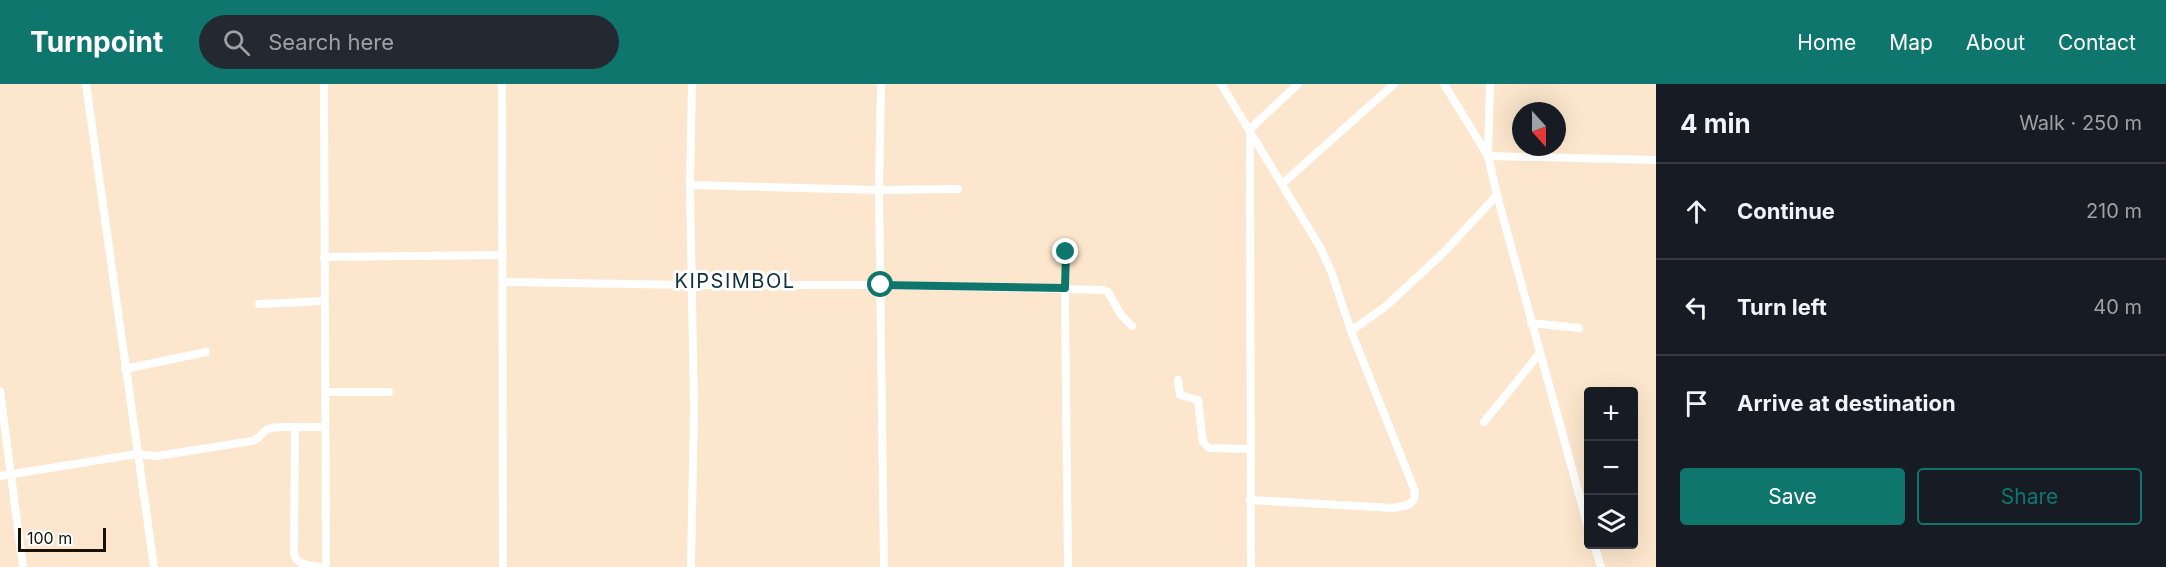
<!DOCTYPE html>
<html lang="en">
<head>
<meta charset="utf-8">
<style>
	:root { --surface:#171b24; --page:#242831; --text:#f1f3f6; --muted:#9ea1a6; --line:#363941; --accent:#0f766e }
	body { margin:0; font-family:Inter,sans-serif; background:var(--page); color:var(--text) }
	.controls { position:absolute; right:18px; bottom:18px; display:grid; overflow:hidden; border-radius:6px; box-shadow:0 6px 24px #0002 }
	.controls button { width:54px; height:54px; display:grid; place-items:center; padding:0; border:0; border-bottom:2px solid var(--line); background:var(--surface); color:var(--text); font:30px sans-serif }
	.compass { position:absolute; left:1512px; top:18px; width:54px; height:54px; border-radius:50%; background:var(--surface); box-shadow:0 6px 24px #0002; rotate:159deg }
	.scale { position:absolute; left:18px; bottom:15px; width:88px; box-sizing:border-box; padding-left:6px; border:3px solid #181108; border-top:0; font-size:16px; line-height:21px; white-space:nowrap; color:#181108; -webkit-text-stroke:4px #fff; paint-order:stroke }
	.stop { position:absolute; width:18px; height:18px; margin:-14px; border:4px solid #0f766e; border-radius:50%; background:#fff }
	.stop.end { background:#0f766e; border-color:#fff; box-shadow:0 2px 6px #0008 }
	.list { margin:0; padding:0; list-style:none }
	h2 { display:flex; justify-content:space-between; align-items:center; height:78px; margin:0; padding:0 24px; font-size:26px }
	h2 small { font-size:20px; font-weight:400; color:var(--muted) }
	.list li { display:grid; grid-template-columns:39px 1fr auto; gap:18px; align-items:center; box-sizing:border-box; height:96px; padding:0 24px; border-top:2px solid var(--line) }
	.list b { display:block; font-size:22px; white-space:nowrap }
	.list em { font-size:20px; font-style:normal; color:var(--muted) }
	.actions { display:flex; gap:12px; padding:18px 24px }
	.actions a { flex:1; padding:14px 0; border:2px solid var(--accent); border-radius:6px; text-align:center; font-size:21px; color:var(--accent) }
	.actions .main { background:var(--accent); color:#fff }
	.icon { flex:none; width:33px; height:33px; fill:none; stroke:currentColor; stroke-width:2; stroke-linecap:round; stroke-linejoin:round }
	.map { position:relative; flex:none; width:1656px; height:483px; overflow:hidden }
	header { display:flex; align-items:center; gap:36px; box-sizing:border-box; height:84px; padding:0 30px; background:var(--accent); color:#fff }
	header strong { font-size:28px }
	nav { display:flex; gap:33px; margin-inline-start:auto; font-size:21px }
	.search { width:420px; height:54px; background:var(--page); display:flex; align-items:center; gap:15px; box-sizing:border-box; padding:0 21px; border-radius:33px; color:var(--muted); font-size:22px }
	main { display:flex }
	aside { flex:1; background:var(--surface) }
	.map>svg:first-child { display:block }
</style>
</head>
<body>
<header>
<strong>Turnpoint</strong>
<div class="search"><svg class="icon" aria-label="search" viewBox="0 0 24 24"><circle cx="10" cy="10" r="6"/><path d="M15 15l6 6"/></svg>Search here</div>
<nav><a>Home</a><a>Map</a><a>About</a><a>Contact</a></nav>
</header>
<main>
<div class="map">
<svg width="1656" height="483" viewBox="0 0 1656 483">
	<rect width="100%" height="100%" fill="#fce6cd"/>
	<g fill="none" stroke-linecap="round" stroke-linejoin="round">
		<g stroke="#fff" stroke-width="8">
			<path d="M86,0L154,483"/>
			<path d="M324,0L326,483"/>
			<path d="M502,0L503,483"/>
			<path d="M881,0L879,106L884,483"/>
			<path d="M1221,0L1320,163L1331,187L1351,247L1415,407L1414,416L1408,421L1393,424L1250,416"/>
			<path d="M1444,0L1488,72L1656,76"/>
			<path d="M1490,0L1488,72L1497,111L1588,443"/>
			<path d="M1282,100L1394,0"/>
			<path d="M690,101L879,106L958,105"/>
			<path d="M1066,168L1065,222L1068,483"/>
			<path d="M324,173L503,171"/>
			<path d="M504,198L691,201H881L1104,206L1108,208L1121,231L1132,242"/>
			<path d="M259,220L325,217"/>
			<path d="M1531,239L1579,244"/>
			<path d="M1351,247L1386,222L1444,168L1497,111"/>
			<path d="M125,285L206,268"/>
			<path d="M1178,296L1180,311L1198,316L1203,358L1209,364L1250,365"/>
			<path d="M0,307L23,483"/>
			<path d="M325,308H389"/>
			<path d="M1484,338L1539,270"/>
			<path d="M0,392L137,370L157,372L252,357C260,355 262,348 268,345C275,342 287,343 295,343"/>
			<path d="M1594,460L1601,483"/>
			<path d="M321,483C310,481 297,482 294,470L295,343H325"/>
			<path d="M691,483L694,325L690,101L692,0"/>
			<path d="M1251,483L1250,45L1298,0"/>
		</g>
	</g>
	<g fill="none" stroke-linecap="round" stroke-linejoin="round">
		<path stroke="#0f766e" stroke-width="8" d="M881,201L1065,204L1066,168"/>
	</g>
	<g text-anchor="middle" stroke-width="6" stroke-linejoin="round" paint-order="stroke">
		<g font-size="20" letter-spacing="1.5" fill="#113139" stroke="#fff">
			<text x="735" y="204">KIPSIMBOL</text>
		</g>
	</g>
</svg>
<div class="controls">
<button>+</button>
<button>−</button>
<button><svg class="icon" aria-label="layers" viewBox="0 0 24 24"><path d="M12 4l9 5-9 5-9-5zM3 14l9 5 9-5"/></svg></button>
</div>
<svg class="compass" viewBox="-18 -18 36 36"><path d="M0-13l5 13h-10z" fill="#e53935"/><path d="M0 13l5-13h-10z" fill="#9ea1a6"/></svg>
<div class="scale">100 m</div>
<div class="stop" style="left:881px;top:201px"></div>
<div class="stop end" style="left:1066px;top:168px"></div>
</div>
<aside>
<h2>4 min<small>Walk · 250 m</small></h2>
<ul class="list">
<li><svg class="icon" aria-label="ahead" viewBox="0 0 24 24"><path d="M12 20V5M6 11l6-6 6 6"/></svg><div><b>Continue</b></div><em>210 m</em></li>
<li><svg class="icon" aria-label="left" viewBox="0 0 24 24"><path d="M17 20v-9H6M10 6l-5 5 5 5"/></svg><div><b>Turn left</b></div><em>40 m</em></li>
<li><svg class="icon" aria-label="arrive" viewBox="0 0 24 24"><path d="M6 21V4h12l-3 4 3 4H6"/></svg><div><b>Arrive at destination</b></div></li>
</ul>
<div class="actions"><a class="main">Save</a><a>Share</a></div>
</aside>
</main>
</body>
</html>
